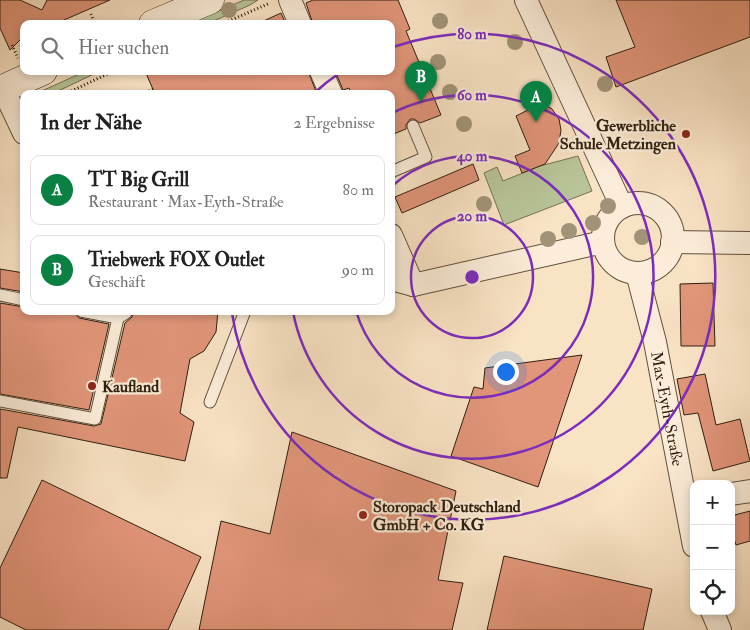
<!DOCTYPE html>
<html lang="de">
<head>
<meta charset="utf-8">
<style>
	:root { --surface:#fff; --page:#f6f6f6; --text:#222; --muted:#767676; --line:#e0e0e0; --accent:#0b8043 }
	body { margin:0; font-family:"IM FELL Double Pica",serif; background:var(--page); color:var(--text) }
	.controls { position:absolute; right:15px; bottom:15px; display:grid; overflow:hidden; border-radius:10px; box-shadow:0 2px 8px #0003 }
	.controls button { width:45px; height:45px; display:grid; place-items:center; padding:0; border:0; border-bottom:1px solid var(--line); background:var(--surface); color:var(--text); font:25px sans-serif }
	.you { position:absolute; left:505px; top:371px; width:18px; height:18px; margin:-12px; border:4px solid #fff; border-radius:50%; background:#1a73e8; box-shadow:0 0 0 8px #1a73e833 }
	.badge { display:grid; place-items:center; width:32px; height:32px; border-radius:50%; background:var(--accent); color:#fff; font-size:16px; font-weight:700 }
	.pin { position:absolute; translate:-50% -41px; filter:drop-shadow(0 1px 2px #0008) }
	.pin::after { content:''; position:absolute; top:26px; width:18px; height:15px; background:inherit; clip-path:polygon(0 0,100% 0,50% 100%) }
	.list { margin:0; padding:0; list-style:none }
	h2 { display:flex; justify-content:space-between; align-items:center; height:65px; margin:0; padding:0 20px; font-size:21px }
	h2 small { font-size:16px; font-weight:400; color:var(--muted) }
	.list li { display:grid; grid-template-columns:32px 1fr auto; gap:15px; align-items:center; box-sizing:border-box; height:70px; margin:0 10px 10px; padding:0 10px; border:1px solid var(--line); border-radius:10px }
	.list b { display:block; font-size:19px; white-space:nowrap }
	.list p { margin:0; font-size:16px; white-space:nowrap; color:var(--muted) }
	.list em { font-size:16px; font-style:normal; color:var(--muted) }
	.icon { flex:none; width:28px; height:28px; fill:none; stroke:currentColor; stroke-width:2; stroke-linecap:round; stroke-linejoin:round }
	.map { position:relative; flex:none; width:750px; height:630px; overflow:hidden }
	.search { position:absolute; background:var(--surface); box-shadow:0 2px 8px #0003; left:20px; top:20px; width:375px; height:55px; display:flex; align-items:center; gap:12px; box-sizing:border-box; padding:0 18px; border-radius:10px; color:var(--muted); font-size:19px }
	.panel { position:absolute; background:var(--surface); box-shadow:0 2px 8px #0003; left:20px; top:90px; width:375px; height:225px; border-radius:10px }
	.map>svg:first-child { display:block }
</style>
</head>
<body>
<div class="map">
<svg width="750" height="630" viewBox="0 0 750 630">
	<rect width="100%" height="100%" fill="#f9e3c5"/>
	<filter id="stains"><feTurbulence type="fractalNoise" baseFrequency=".004" numOctaves="4"/><feColorMatrix values="0 0 0 0 .2 0 0 0 0 .09 0 0 0 0 .02 0 0 0 .5 -.17"/></filter>
	<radialGradient id="worn" r=".72"><stop offset=".6" stop-color="#630" stop-opacity="0"/><stop offset="1" stop-color="#630" stop-opacity=".3"/></radialGradient>
	<g fill="#b8c599" stroke="#747254">
		<path d="M244,0H258L250,5L207,24H188Z"/>
		<path d="M86,71H100L52,94H35Z"/>
		<path d="M578,156L592,191L504,225L484,173L497,167L503,181L540,166Z"/>
	</g>
	<g fill="#e19579" stroke="#301f0e">
		<path d="M0,0H20L42,10L47,0H110L64,20L72,24H24V36L10,50L0,28Z"/>
		<path d="M313,0H398L410,29L406,31L441,115L420,123L414,119H410L406,125V129L391,135V94H351L349,88L343,90L335,71H391V24H313L306,3Z"/>
		<path d="M616,0H750V37L616,87L606,57L635,47Z"/>
		<path d="M281,13L286,24H257Z"/>
		<path d="M145,71H308L317,94H155Z"/>
		<path d="M530,100L542,103L552,109L559,119L561,130L559,143L545,164L522,173L515,156L530,150L516,116L530,109Z"/>
		<path d="M473,164L479,180L402,213L395,197Z"/>
		<path d="M0,269L24,273V292L0,288Z"/>
		<path d="M713,283L715,346H681L680,284Z"/>
		<path d="M0,303L24,307V311H74L79,318L109,324L89,410L0,394Z"/>
		<path d="M133,311H218L216,332L204,351L190,359L180,413L194,422L185,461L18,427L7,478H0V409L94,426L101,424L125,323L132,317Z"/>
		<path d="M582,355L538,487L451,456L474,387L483,389L485,368Z"/>
		<path d="M705,374L716,425L740,419L750,461L713,471L698,413L684,415L677,379Z"/>
		<path d="M292,432L456,491L438,580L463,583L452,630H199L221,521L270,534Z"/>
		<path d="M42,480L201,557L168,630H26L0,617V568Z"/>
		<path d="M750,511V541L736,545L731,529V516Z"/>
		<path d="M504,556L652,589L643,630H487Z"/>
	</g>
	<g fill="none" stroke-linecap="round" stroke-linejoin="round">
		<g stroke="#62503c" stroke-width="13">
			<g id="service">
				<path d="M391,172L426,157L413,126"/>
				<path d="M0,295L24,300"/>
				<path d="M81,311L118,318L126,313"/>
				<path d="M0,401L95,419L118,318"/>
				<path d="M210,402L245,311"/>
			</g>
		</g>
		<g stroke="#62503c" stroke-width="24">
			<g id="minor">
				<path d="M290,0L300,24"/>
				<path d="M526,0L622,207"/>
				<path d="M321,71L331,94"/>
				<path d="M3,89L24,133"/>
				<circle cx="638" cy="238" r="35"/>
				<path d="M391,235L413,285"/>
				<path d="M672,242L750,243"/>
				<path id="s1" d="M637,273L655,342L694,546"/>
				<path d="M391,279L413,285L603,242"/>
				<path d="M731,494L750,491"/>
				<path d="M712,611L720,630"/>
			</g>
		</g>
		<g stroke="#301f0e" stroke-width="29">
			<g id="secondary">
				<path d="M153,24L210,0"/>
				<path d="M0,90L43,71"/>
			</g>
		</g>
		<g stroke="#301f0e" stroke-width="3" stroke-dasharray="1 2.5" stroke-linecap="butt">
			<path d="M91,14L95,24"/>
			<path d="M222,24L270,3"/>
			<path d="M12,45L18,58"/>
			<path d="M149,91L153,89"/>
			<path d="M65,94L114,71"/>
		</g>
		<use href="#service" stroke="#fbedd9" stroke-width="11"/>
		<use href="#minor" stroke="#fbedd9" stroke-width="22"/>
		<use href="#secondary" stroke="#fbedd9" stroke-width="28"/>
	</g>
	<g fill="#a19377">
		<circle cx="229" cy="10" r="8"/>
		<circle cx="440" cy="21" r="8"/>
		<circle cx="515" cy="42" r="8"/>
		<circle cx="438" cy="62" r="8"/>
		<circle cx="605" cy="84" r="8"/>
		<circle cx="450" cy="92" r="8"/>
		<circle cx="464" cy="124" r="8"/>
		<circle cx="484" cy="204" r="8"/>
		<circle cx="608" cy="206" r="8"/>
		<circle cx="593" cy="223" r="8"/>
		<circle cx="569" cy="231" r="8"/>
		<circle cx="642" cy="237" r="8"/>
		<circle cx="548" cy="239" r="8"/>
	</g>
	<g fill="none" stroke="#7b2cbf" stroke-width="2.5">
		<circle cx="472" cy="277" r="61"/>
		<path d="M392 186A121 121 0 1 1 356 311"/>
		<path d="M392 113A182 182 0 1 1 293 312"/>
		<path d="M313 94A243 243 0 0 1 341 72M393 47A243 243 0 1 1 232 313"/>
	</g>
	<g fill="#8f2418" stroke="#fbedd9" stroke-width="2">
		<circle cx="686" cy="134" r="5"/>
		<circle cx="92" cy="386" r="5"/>
		<circle cx="363" cy="515" r="5"/>
	</g>
	<g text-anchor="middle" stroke-width="4.5" stroke-linejoin="round" paint-order="stroke">
		<g font-size="16" font-weight="bold" fill="#301f0e" stroke="#fbedd9" text-anchor="start">
			<text x="676" y="131" text-anchor="end">Gewerbliche<tspan x="676" dy="18">Schule Metzingen</tspan></text>
			<text x="102" y="392">Kaufland</text>
			<text x="373" y="512">Storopack Deutschland<tspan x="373" dy="18">GmbH + Co. KG</tspan></text>
		</g>
		<g font-size="16" fill="#301f0e" stroke="#fbedd9">
			<text dy="6" stroke="none"><textPath href="#s1" startOffset="139">Max-Eyth-Straße</textPath></text>
		</g>
	</g>
	<circle cx="472" cy="277" r="8" fill="#7b2cbf" stroke="#fbedd9" stroke-width="2.5"/>
	<g font-size="15" text-anchor="middle" font-weight="bold" fill="#7b2cbf" stroke="#fbedd9" stroke-width="4.5" stroke-linejoin="round" paint-order="stroke">
		<text x="472" y="39">80 m</text>
		<text x="472" y="100">60 m</text>
		<text x="472" y="161">40 m</text>
		<text x="472" y="221">20 m</text>
	</g>
	<rect width="100%" height="100%" filter="url(#stains)"/>
	<rect width="100%" height="100%" fill="url(#worn)"/>
</svg>
<div class="controls">
<button>+</button>
<button>−</button>
<button><svg class="icon" aria-label="locate" viewBox="0 0 24 24"><circle cx="12" cy="12" r="6"/><path d="M12 2v4M12 18v4M2 12h4M18 12h4"/></svg></button>
</div>
<div class="you"></div>
<div class="pin badge" style="left:536px;top:122px">A</div>
<div class="pin badge" style="left:421px;top:102px">B</div>
<div class="search"><svg class="icon" aria-label="search" viewBox="0 0 24 24"><circle cx="10" cy="10" r="6"/><path d="M15 15l6 6"/></svg>Hier suchen</div>
<section class="panel">
<h2>In der Nähe<small>2 Ergebnisse</small></h2>
<ul class="list">
<li><span class="badge">A</span><div><b>TT Big Grill</b><p>Restaurant · Max-Eyth-Straße</p></div><em>80 m</em></li>
<li><span class="badge">B</span><div><b>Triebwerk FOX Outlet</b><p>Geschäft</p></div><em>90 m</em></li>
</ul>
</section>
</div>
</body>
</html>
